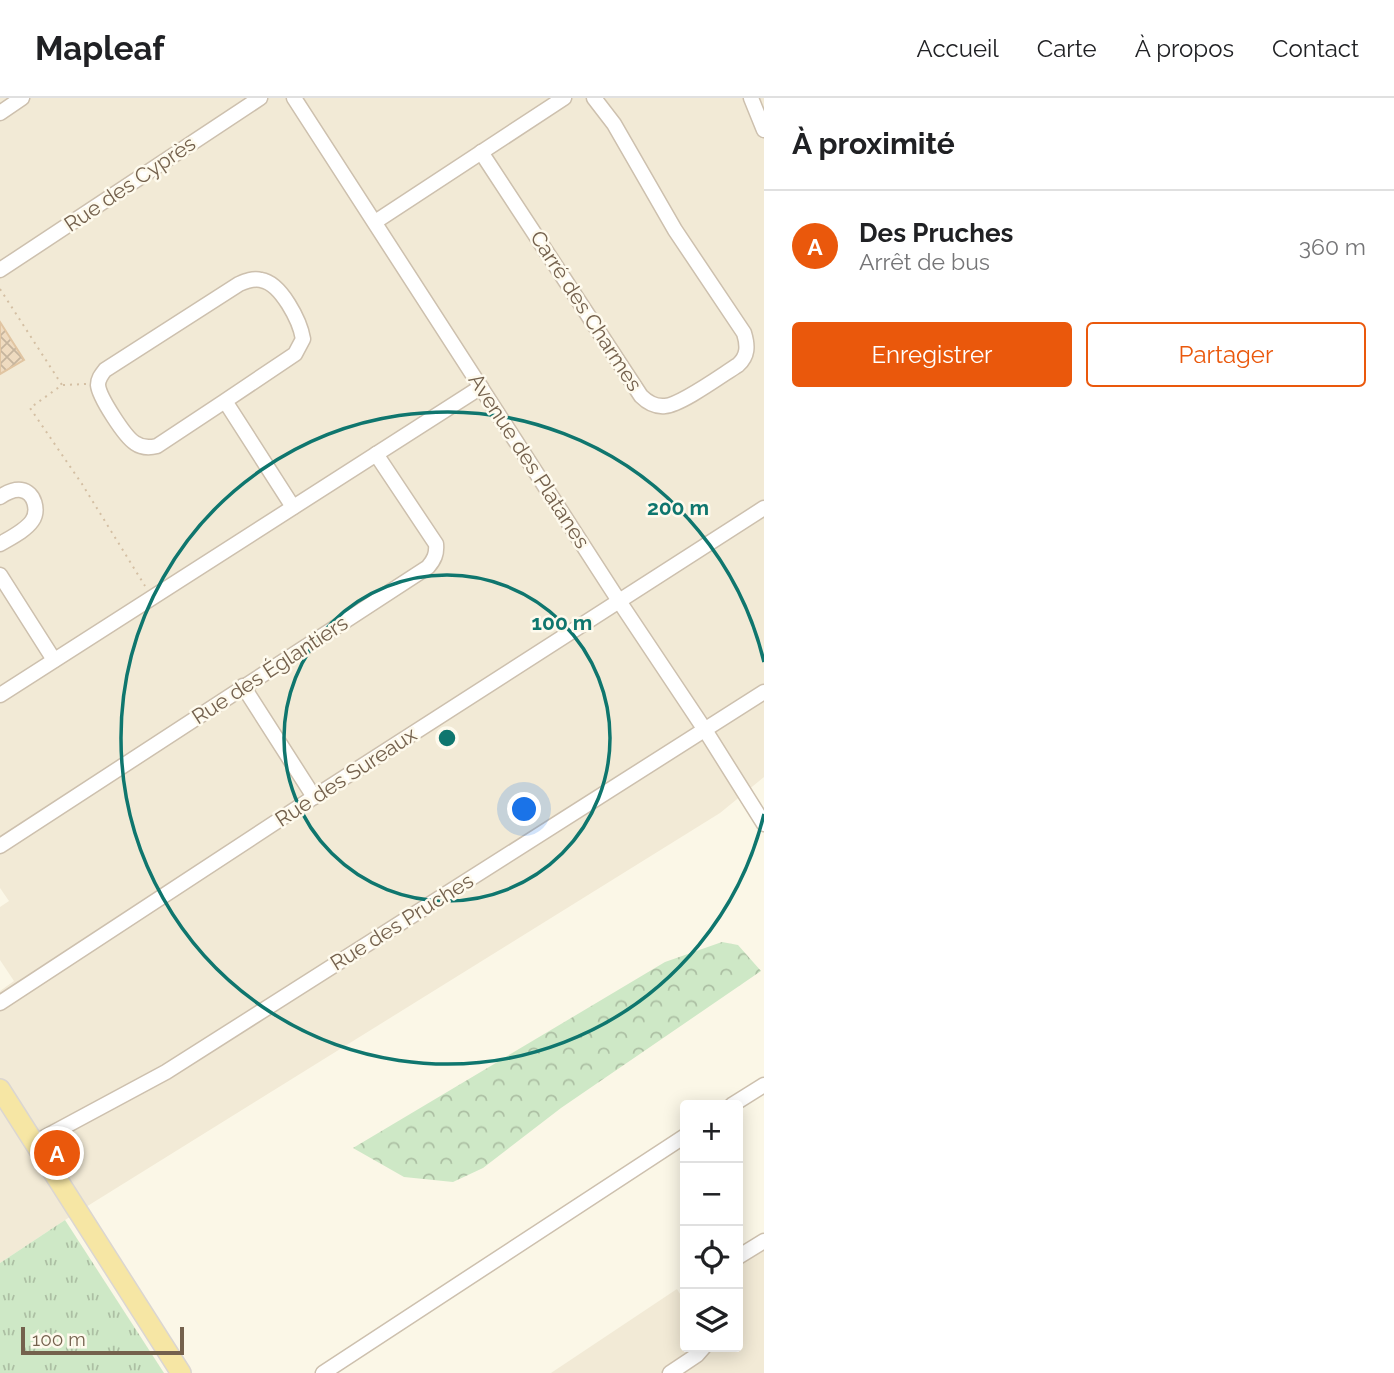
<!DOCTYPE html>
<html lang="fr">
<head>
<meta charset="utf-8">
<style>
	:root { --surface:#fff; --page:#f6f6f6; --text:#202124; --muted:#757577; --line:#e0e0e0; --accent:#ea580c }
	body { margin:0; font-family:Raleway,sans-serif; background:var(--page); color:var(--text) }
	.controls { position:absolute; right:21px; bottom:21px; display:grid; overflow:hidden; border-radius:7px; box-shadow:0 4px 18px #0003 }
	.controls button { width:63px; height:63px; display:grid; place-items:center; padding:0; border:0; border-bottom:2px solid var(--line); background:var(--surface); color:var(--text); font:35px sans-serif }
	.scale { position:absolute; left:21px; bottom:18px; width:163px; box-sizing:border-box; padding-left:7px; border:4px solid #74614d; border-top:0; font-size:19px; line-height:24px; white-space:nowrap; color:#74614d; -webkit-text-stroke:5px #fefaed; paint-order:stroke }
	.you { position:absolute; left:525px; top:712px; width:24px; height:24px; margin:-18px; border:5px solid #fff; border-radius:50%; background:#1a73e8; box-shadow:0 0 0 10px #1a73e833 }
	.badge { display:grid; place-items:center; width:46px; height:46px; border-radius:50%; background:var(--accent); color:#fff; font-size:23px; font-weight:700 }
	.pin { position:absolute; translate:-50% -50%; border:4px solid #fff; box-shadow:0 2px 7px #0006 }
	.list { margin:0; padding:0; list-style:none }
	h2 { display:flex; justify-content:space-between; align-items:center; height:91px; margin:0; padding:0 28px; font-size:30px }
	h2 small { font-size:23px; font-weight:400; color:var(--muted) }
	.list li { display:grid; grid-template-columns:46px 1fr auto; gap:21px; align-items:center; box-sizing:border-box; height:112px; padding:0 28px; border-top:2px solid var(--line) }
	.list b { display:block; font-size:26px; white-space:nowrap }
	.list p { margin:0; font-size:23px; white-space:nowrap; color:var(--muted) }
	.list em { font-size:23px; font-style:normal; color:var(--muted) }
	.actions { display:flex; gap:14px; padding:21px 28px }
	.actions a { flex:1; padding:16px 0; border:2px solid var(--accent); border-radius:7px; text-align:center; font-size:24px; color:var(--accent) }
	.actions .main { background:var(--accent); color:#fff }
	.icon { flex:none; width:38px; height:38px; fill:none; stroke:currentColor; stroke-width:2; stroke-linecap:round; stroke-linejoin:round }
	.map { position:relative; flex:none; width:764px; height:1275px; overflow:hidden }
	header { display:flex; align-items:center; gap:42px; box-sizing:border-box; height:98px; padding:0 35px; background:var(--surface); border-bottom:2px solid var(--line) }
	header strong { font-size:33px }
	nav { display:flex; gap:38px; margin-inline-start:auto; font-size:24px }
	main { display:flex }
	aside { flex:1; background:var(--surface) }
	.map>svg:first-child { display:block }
</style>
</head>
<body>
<header>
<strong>Mapleaf</strong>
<nav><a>Accueil</a><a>Carte</a><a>À propos</a><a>Contact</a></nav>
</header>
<main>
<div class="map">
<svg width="764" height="1275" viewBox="0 0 764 1275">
	<defs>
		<pattern id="forest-crowns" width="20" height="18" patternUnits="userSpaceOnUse" patternTransform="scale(1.75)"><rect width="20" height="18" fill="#cee8c6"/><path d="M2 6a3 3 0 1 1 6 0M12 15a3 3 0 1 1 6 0" fill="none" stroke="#acbfa3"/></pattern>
		<pattern id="park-tufts" width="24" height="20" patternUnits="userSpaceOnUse" patternTransform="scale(1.75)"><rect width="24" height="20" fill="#cee8c6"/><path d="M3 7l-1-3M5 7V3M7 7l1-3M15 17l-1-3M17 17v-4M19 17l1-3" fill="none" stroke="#acbfa3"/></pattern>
		<pattern id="building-cross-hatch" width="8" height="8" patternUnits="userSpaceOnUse" patternTransform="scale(1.75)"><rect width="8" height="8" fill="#efdbc0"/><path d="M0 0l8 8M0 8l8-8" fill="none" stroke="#c6b59e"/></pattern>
	</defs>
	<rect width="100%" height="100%" fill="#fbf7e7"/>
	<g fill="#f2ead6">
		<path d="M0,0H764V679L720,715L65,1122L0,1165V893L14,883L0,862V809L9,803L0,790Z"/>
		<path d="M764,1143V1275H551L677,1191L685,1204V1249H738V1159Z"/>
	</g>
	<path fill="url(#forest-crowns)" d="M722,844L738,847L761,873L561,1010L483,1070L453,1084L404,1079L353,1050L665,864Z"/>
	<path fill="url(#park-tufts)" d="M65,1122L164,1275H0V1165Z"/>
	<path fill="url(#building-cross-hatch)" stroke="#e1c5a2" stroke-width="2" d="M0,224L24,262L0,276Z"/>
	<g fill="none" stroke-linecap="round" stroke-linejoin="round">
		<g stroke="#cdc0ae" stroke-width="17">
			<g id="minor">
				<path d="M294,0L619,503L705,632L764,726"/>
				<path d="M751,0L764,32"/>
				<path d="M0,15L22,0"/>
				<path d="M481,54L641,298C648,305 655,309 665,308C681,307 722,277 738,267C748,258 748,248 744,235L675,132L614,26L594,0"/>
				<path d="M375,124L564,0"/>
				<path d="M0,172L260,0"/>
				<path d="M225,303L157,348C149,350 142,350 135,345C125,339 99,299 98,287C98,281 101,277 105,272L239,186C246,183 253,180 261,182C281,185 300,223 303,241L295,256L225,303L293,409"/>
				<path d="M0,399C6,395 13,391 21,392C35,394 39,413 32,423C25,433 10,440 0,446"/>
				<path d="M0,477L54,562"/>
				<path d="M243,588L314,699"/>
				<path d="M0,597L481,289"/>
				<path d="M0,748L428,469C434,462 437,456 436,446L376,356"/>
				<path d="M0,905L314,699L764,410"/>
				<path d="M732,1007L764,987"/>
				<path d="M34,1045L166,974L764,594"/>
				<path d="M738,1159L764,1143"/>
				<path d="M323,1275L685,1038"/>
				<path d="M670,1275L697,1257L704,1249"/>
			</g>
		</g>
		<g stroke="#dbd6d1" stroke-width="22">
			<path id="major" d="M0,991L181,1275"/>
		</g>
		<g stroke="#d4bfa3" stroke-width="2" stroke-dasharray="2 5" stroke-linecap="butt">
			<path d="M0,191L62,287L30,310L82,386L145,488"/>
			<path d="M63,287L86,286"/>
		</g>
		<use href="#minor" stroke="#fff" stroke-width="14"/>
		<use href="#major" stroke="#f6e6a4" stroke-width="19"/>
	</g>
	<g fill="none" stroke="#0f766e" stroke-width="3.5">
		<circle cx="447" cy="640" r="163"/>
		<path d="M764 716A326 326 0 1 1 764 564"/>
	</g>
	<g text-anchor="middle" stroke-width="5" stroke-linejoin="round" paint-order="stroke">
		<g font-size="21" fill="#74614d" stroke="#fefaed">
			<text transform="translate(130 86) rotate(-34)" y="7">Rue des Cyprès</text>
			<text transform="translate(586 213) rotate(57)" y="7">Carré des Charmes</text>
			<text transform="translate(529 363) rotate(57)" y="7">Avenue des Platanes</text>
			<text transform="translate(270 572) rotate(-33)" y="7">Rue des Églantiers</text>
			<text transform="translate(346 679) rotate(-33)" y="7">Rue des Sureaux</text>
			<text transform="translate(402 824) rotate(-32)" y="7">Rue des Pruches</text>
		</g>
	</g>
	<circle cx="447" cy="640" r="10" fill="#0f766e" stroke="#fefaed" stroke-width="3.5"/>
	<g font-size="21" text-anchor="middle" font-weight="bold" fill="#0f766e" stroke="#fefaed" stroke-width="5" stroke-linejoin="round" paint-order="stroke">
		<text x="678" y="417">200 m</text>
		<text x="562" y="532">100 m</text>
	</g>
</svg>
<div class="controls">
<button>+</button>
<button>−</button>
<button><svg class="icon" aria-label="locate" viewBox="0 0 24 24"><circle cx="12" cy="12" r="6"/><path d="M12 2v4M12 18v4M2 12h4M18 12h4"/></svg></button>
<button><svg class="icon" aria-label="layers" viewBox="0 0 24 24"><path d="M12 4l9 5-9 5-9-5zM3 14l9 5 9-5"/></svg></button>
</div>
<div class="scale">100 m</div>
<div class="you"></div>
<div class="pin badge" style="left:57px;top:1055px">A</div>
</div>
<aside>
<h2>À proximité<small></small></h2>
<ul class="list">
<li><span class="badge">A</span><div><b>Des Pruches</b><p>Arrêt de bus</p></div><em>360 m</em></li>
</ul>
<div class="actions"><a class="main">Enregistrer</a><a>Partager</a></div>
</aside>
</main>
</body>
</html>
